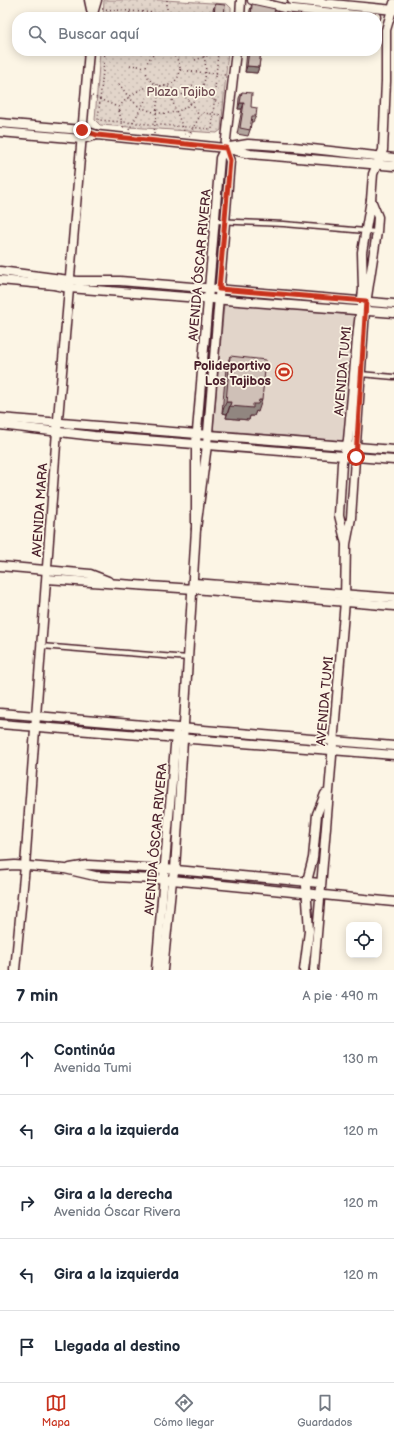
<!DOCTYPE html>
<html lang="es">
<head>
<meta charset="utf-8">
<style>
	:root { --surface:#fff; --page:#f2f2f3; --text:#1f2937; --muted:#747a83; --line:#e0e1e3; --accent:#c8321e }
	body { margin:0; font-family:"Balsamiq Sans",sans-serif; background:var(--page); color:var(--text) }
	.controls { position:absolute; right:12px; bottom:12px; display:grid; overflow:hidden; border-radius:8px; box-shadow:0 2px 10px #0003 }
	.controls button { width:36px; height:36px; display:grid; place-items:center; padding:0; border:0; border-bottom:1px solid var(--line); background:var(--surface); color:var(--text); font:20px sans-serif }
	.stop { position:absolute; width:12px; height:12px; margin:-9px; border:3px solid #c8321e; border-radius:50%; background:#fff }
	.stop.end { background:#c8321e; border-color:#fff; box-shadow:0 1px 4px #0008 }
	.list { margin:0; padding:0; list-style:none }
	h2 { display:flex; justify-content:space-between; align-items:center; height:52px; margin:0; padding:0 16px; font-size:17px }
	h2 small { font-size:13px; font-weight:400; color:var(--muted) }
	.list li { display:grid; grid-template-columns:26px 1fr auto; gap:12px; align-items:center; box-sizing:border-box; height:72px; padding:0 16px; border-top:1px solid var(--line) }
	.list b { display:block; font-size:15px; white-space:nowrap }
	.list p { margin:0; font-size:13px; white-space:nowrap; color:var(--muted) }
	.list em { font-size:13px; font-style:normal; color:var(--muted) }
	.icon { flex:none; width:22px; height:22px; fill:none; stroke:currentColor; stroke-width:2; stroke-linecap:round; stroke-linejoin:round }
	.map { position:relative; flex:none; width:394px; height:970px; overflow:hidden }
	.search { position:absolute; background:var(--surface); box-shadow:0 2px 10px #0003; left:12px; right:12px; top:12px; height:44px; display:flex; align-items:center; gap:10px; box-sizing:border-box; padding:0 14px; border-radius:16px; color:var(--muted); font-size:15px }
	.sheet { height:412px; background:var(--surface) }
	nav { display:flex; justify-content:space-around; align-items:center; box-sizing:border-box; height:56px; border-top:1px solid var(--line); background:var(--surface); font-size:11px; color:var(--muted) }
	nav a { display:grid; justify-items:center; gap:2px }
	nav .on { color:var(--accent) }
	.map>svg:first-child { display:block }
</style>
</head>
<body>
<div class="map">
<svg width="394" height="970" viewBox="0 0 394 970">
	<defs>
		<pattern id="park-dots" width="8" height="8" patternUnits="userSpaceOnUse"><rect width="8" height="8" fill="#e2d5ca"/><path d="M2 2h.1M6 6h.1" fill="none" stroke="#c3b6ae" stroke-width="1.8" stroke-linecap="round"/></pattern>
	</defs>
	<rect width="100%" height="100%" fill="#fcf5e5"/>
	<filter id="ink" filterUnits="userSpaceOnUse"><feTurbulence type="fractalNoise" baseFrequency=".025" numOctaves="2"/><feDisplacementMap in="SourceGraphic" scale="8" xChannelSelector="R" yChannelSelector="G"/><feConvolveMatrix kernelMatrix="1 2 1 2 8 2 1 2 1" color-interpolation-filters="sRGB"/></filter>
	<g filter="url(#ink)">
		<path fill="#e2d5ca" stroke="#967a7a" d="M224,304L355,315L344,441L213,430Z"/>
		<g fill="url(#park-dots)" stroke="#967a7a">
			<path d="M104,0H165L227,4L231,8V17H103Z"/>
			<path d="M100,51H228L221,130L217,133L100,125L95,120Z"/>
		</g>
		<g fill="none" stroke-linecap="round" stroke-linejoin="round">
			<g stroke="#4a1f2b" stroke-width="7">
				<g id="service">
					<path d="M215,221L284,224L377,232"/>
					<path d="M360,374L394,377"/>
					<path d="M41,646L188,658"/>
				</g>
			</g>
			<g stroke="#4a1f2b" stroke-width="11">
				<g id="minor">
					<path d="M89,0L92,14"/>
					<path d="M252,0L283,8L376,17"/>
					<path d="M292,0L394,10"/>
					<path d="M92,17L97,0"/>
					<path d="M240,17L241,0"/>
					<path d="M0,123L82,130L97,135L225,148L250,154L394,166"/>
					<path d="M0,132L82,139L97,135"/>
					<path d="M230,147L248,144L294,147L394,158"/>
					<path d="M225,148L230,161L207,445L196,529V443L220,158L225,148L236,51"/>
					<path d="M371,200L373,174L383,150L386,81V30L394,3"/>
					<path d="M0,271L77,281H120L394,304"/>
					<path d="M0,280L54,285L69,288L394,313"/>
					<path d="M0,418C131,429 263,439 394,450"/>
					<path d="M0,425L94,436L394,460"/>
					<path d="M0,566L90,574L108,581"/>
					<path d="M47,579L194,589L394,606"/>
					<path d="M194,583L394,598"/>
					<path d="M0,713L394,746"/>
					<path d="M0,724L394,755"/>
					<path d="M0,866L15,865L65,869L95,876L172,880L394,902"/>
					<path d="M70,868L88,865L165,869L320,883"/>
					<path d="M15,970L25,866L57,431L89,51"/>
					<path d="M156,970L176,734"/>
					<path d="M163,970L172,880L175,870L196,529"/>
					<path d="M304,970L309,931L306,885L313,858L317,814L325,794"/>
					<path d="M314,970L345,601L346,544L351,518L365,310L377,232L378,217L371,200L362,252L363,290L358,329L348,440L342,463L339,515L346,544"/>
				</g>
			</g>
			<g stroke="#4a1f2b" stroke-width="1.5" stroke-dasharray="1 3" stroke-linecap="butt">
				<path d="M102,9L211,17"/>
				<path d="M143,11L145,17"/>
				<path d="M108,17V9"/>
				<path d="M129,17L130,10"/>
				<path d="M167,17V0"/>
				<path d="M105,51L98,120L212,129L218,51"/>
				<path d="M168,52L184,51"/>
				<circle cx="163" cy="69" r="17"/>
				<path d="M195,60L221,51"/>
				<path d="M130,65L146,67"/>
				<path d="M180,70L225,75"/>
				<path d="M119,84C126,93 133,105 145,109C184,126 217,89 202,51"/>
				<path d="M192,85L222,105"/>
				<path d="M92,96L118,107"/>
				<path d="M172,100L186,136"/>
				<path d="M119,111L124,130"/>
				<path d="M120,111L119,107C146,75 181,79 200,118"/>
				<path d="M129,130L147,97"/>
				<path d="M154,134L159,86"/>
				<path d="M190,137L191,131L202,113L221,115"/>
			</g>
			<use href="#service" stroke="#fcf5e5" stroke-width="4"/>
			<use href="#minor" stroke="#fcf5e5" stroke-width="8"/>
		</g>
		<g fill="#b2a59d" stroke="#4a1f2b">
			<path d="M215,4L224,17H212L213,10Z"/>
			<path d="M252,4L273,17H249L250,10Z"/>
			<path d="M247,51H261L259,67L257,73L245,72Z"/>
			<path d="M242,92L256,116L253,122H251L250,130L248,136L237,134L242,109H238L239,98Z"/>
			<path d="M230,356L258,412L256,411L254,416H250L249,420L226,418L227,414L222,413L226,368Z"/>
		</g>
		<g fill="#918680" stroke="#4a1f2b">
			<path d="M247,66L259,67L257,73L245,72Z"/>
			<path d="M240,103H244L242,109H238Z"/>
			<path d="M259,400H262L258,412L256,411L254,416H250L249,420L226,418L230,406L253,404Z"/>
			<path d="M226,402H231L227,414L222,413Z"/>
		</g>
		<g fill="#cfc0b7" stroke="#4a1f2b">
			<path d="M215,4L225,5L224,17H214Z"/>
			<path d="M252,4L275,9L273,17H251Z"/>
			<path d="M249,51H261L259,67L247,66Z"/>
			<path d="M242,92L252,93L251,107L257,108L256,116H252L250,130L240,128L244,103H240Z"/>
			<path d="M230,356L266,360L262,400H259L258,404H253V408L230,406L231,402H226Z"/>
		</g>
	</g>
	<g fill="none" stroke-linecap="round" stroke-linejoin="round" filter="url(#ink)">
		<path stroke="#c8321e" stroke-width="5" d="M82,130L97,135L226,148L230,160L219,289L366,301L356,457"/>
	</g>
	<defs>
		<g id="stadium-ring" transform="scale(0.9)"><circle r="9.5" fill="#fcf5e5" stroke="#c8321e" stroke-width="1.5"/><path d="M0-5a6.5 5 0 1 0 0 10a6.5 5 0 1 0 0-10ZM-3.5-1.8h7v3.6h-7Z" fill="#c8321e"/></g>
	</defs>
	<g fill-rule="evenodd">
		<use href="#stadium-ring" x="284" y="372"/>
	</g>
	<g text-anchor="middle" stroke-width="3.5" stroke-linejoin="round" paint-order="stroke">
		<g font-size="13" fill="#704c53" stroke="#fcf5e5">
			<text x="181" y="96">Plaza Tajibo</text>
		</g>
		<g font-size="13" fill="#4a1f2b" stroke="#fcf5e5">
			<text transform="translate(199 265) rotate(-85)" y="5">AVENIDA ÓSCAR RIVERA</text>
			<text transform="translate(342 371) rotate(-85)" y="5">AVENIDA TUMI</text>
			<text transform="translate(39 510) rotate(-86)" y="5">AVENIDA MARA</text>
			<text transform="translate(324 701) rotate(-85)" y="5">AVENIDA TUMI</text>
			<text transform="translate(155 839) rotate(-85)" y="5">AVENIDA ÓSCAR RIVERA</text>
		</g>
		<g font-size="13" font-weight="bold" fill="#4a1f2b" stroke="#fcf5e5" text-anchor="end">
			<text x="271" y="370">Polideportivo<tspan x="271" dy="15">Los Tajibos</tspan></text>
		</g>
	</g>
</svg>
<div class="controls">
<button><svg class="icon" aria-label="locate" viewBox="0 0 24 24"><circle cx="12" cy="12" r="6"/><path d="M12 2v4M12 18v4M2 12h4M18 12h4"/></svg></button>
</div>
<div class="stop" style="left:356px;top:457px"></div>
<div class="stop end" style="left:82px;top:130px"></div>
<div class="search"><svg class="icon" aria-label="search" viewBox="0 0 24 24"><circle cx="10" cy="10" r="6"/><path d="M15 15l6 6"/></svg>Buscar aquí</div>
</div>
<section class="sheet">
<h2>7 min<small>A pie · 490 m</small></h2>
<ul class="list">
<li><svg class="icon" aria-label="ahead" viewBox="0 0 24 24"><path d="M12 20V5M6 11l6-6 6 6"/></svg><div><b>Continúa</b><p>Avenida Tumi</p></div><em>130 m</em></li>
<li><svg class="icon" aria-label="left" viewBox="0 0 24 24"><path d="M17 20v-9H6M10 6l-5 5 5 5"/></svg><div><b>Gira a la izquierda</b></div><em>120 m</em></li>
<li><svg class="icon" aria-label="right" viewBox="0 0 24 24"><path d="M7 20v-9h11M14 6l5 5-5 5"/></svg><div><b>Gira a la derecha</b><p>Avenida Óscar Rivera</p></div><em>120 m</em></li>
<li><svg class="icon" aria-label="left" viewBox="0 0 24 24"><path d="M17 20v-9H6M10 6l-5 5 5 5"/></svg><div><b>Gira a la izquierda</b></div><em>120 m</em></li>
<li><svg class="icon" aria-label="arrive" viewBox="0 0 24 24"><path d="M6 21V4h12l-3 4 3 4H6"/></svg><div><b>Llegada al destino</b></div></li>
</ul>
</section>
<nav>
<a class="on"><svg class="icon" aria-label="map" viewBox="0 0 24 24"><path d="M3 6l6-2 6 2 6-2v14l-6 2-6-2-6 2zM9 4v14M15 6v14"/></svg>Mapa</a>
<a><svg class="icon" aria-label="directions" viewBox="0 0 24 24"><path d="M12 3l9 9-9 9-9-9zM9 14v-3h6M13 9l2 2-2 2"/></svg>Cómo llegar</a>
<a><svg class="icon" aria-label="saved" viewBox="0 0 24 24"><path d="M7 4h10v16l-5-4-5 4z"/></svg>Guardados</a>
</nav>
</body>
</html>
